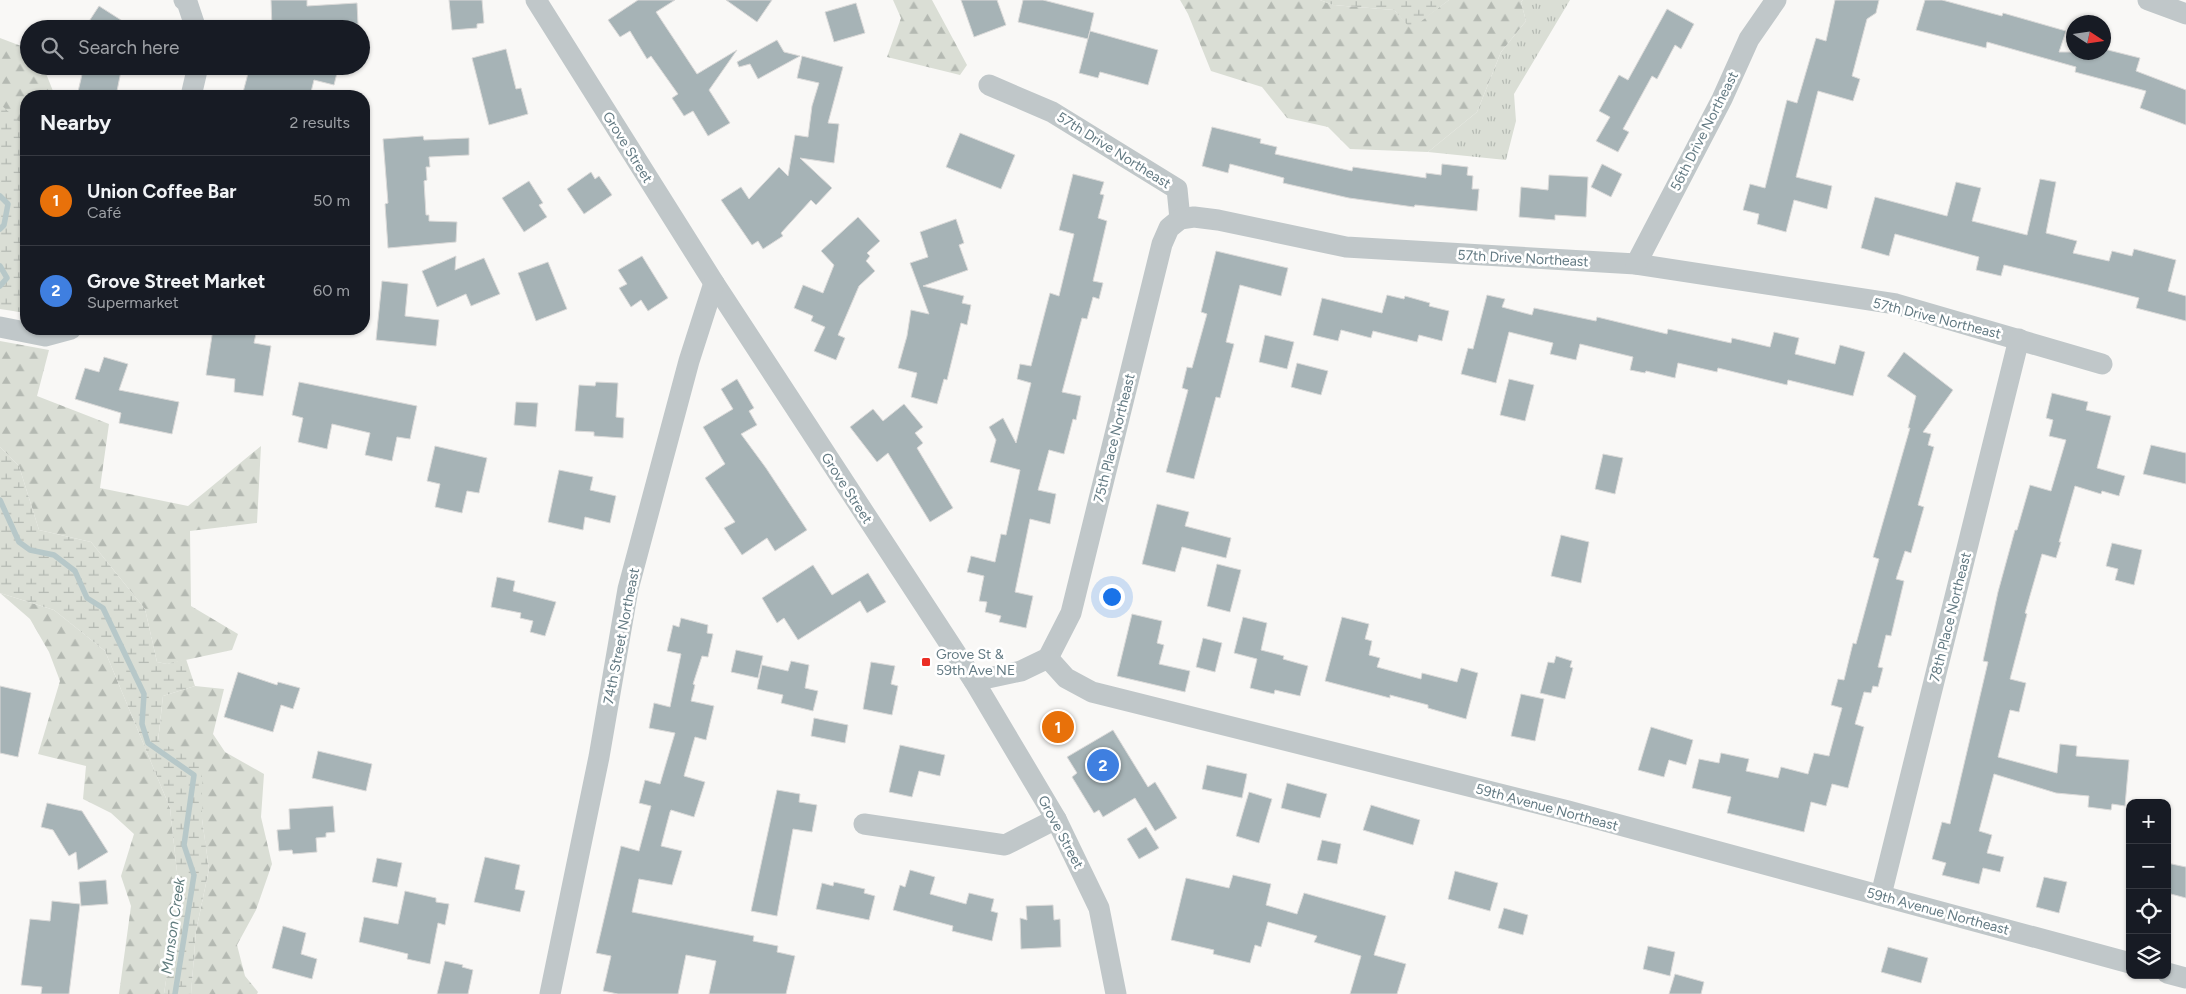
<!DOCTYPE html>
<html lang="en">
<head>
<meta charset="utf-8">
<style>
	:root { --surface:#171b24; --page:#242831; --text:#f1f3f6; --muted:#9ea1a6; --line:#363941; --accent:#eb2e24 }
	body { margin:0; font-family:Figtree,sans-serif; background:var(--page); color:var(--text) }
	.controls { position:absolute; right:15px; bottom:15px; display:grid; overflow:hidden; border-radius:10px; box-shadow:0 1px 4px #0004 }
	.controls button { width:45px; height:45px; display:grid; place-items:center; padding:0; border:0; border-bottom:1px solid var(--line); background:var(--surface); color:var(--text); font:25px sans-serif }
	.compass { position:absolute; left:2066px; top:15px; width:45px; height:45px; border-radius:50%; background:var(--surface); box-shadow:0 1px 4px #0004; rotate:102deg }
	.you { position:absolute; left:1111px; top:596px; width:18px; height:18px; margin:-12px; border:4px solid #fff; border-radius:50%; background:#1a73e8; box-shadow:0 0 0 8px #1a73e833 }
	.badge { display:grid; place-items:center; width:32px; height:32px; border-radius:50%; background:var(--accent); color:#fff; font-size:16px; font-weight:700 }
	.pin { position:absolute; translate:-50% -50%; border:2px solid #fff; box-shadow:0 1px 5px #0006 }
	.list { margin:0; padding:0; list-style:none }
	h2 { display:flex; justify-content:space-between; align-items:center; height:65px; margin:0; padding:0 20px; font-size:21px }
	h2 small { font-size:16px; font-weight:400; color:var(--muted) }
	.list li { display:grid; grid-template-columns:32px 1fr auto; gap:15px; align-items:center; box-sizing:border-box; height:90px; padding:0 20px; border-top:1px solid var(--line) }
	.list b { display:block; font-size:19px; white-space:nowrap }
	.list p { margin:0; font-size:16px; white-space:nowrap; color:var(--muted) }
	.list em { font-size:16px; font-style:normal; color:var(--muted) }
	.icon { flex:none; width:28px; height:28px; fill:none; stroke:currentColor; stroke-width:2; stroke-linecap:round; stroke-linejoin:round }
	.map { position:relative; flex:none; width:2186px; height:994px; overflow:hidden }
	.search { position:absolute; background:var(--surface); box-shadow:0 1px 4px #0004; left:20px; top:20px; width:350px; height:55px; display:flex; align-items:center; gap:12px; box-sizing:border-box; padding:0 18px; border-radius:28px; color:var(--muted); font-size:19px }
	.panel { position:absolute; background:var(--surface); box-shadow:0 1px 4px #0004; left:20px; top:90px; width:350px; height:245px; border-radius:20px }
	.map>svg:first-child { display:block }
</style>
</head>
<body>
<div class="map">
<svg width="2186" height="994" viewBox="0 0 2186 994">
	<defs>
		<pattern id="grass-tufts" width="24" height="20" patternUnits="userSpaceOnUse" patternTransform="scale(1.25)"><rect width="24" height="20" fill="#daded5"/><path d="M3 7l-1-3M5 7V3M7 7l1-3M15 17l-1-3M17 17v-4M19 17l1-3" fill="none" stroke="#b4b9b2"/></pattern>
		<pattern id="forest-firs" width="22" height="20" patternUnits="userSpaceOnUse" patternTransform="scale(1.25)"><rect width="22" height="20" fill="#daded5"/><path d="M5 1l3.5 6h-7zM16 11l3.5 6h-7z" fill="#b4b9b2"/></pattern>
		<pattern id="wetland-marsh" width="20" height="14" patternUnits="userSpaceOnUse" patternTransform="scale(1.25)"><rect width="20" height="14" fill="#daded5"/><path d="M1 5h8M5 5V1M11 12h8M15 12V8" fill="none" stroke="#b4b9b2"/></pattern>
	</defs>
	<rect width="100%" height="100%" fill="#f9f8f6"/>
	<path fill="url(#grass-tufts)" d="M1523,0H1570L1514,94L1516,121L1506,160L1428,152L1477,112L1501,52L1526,21L1521,2Z"/>
	<g fill="url(#forest-firs)">
		<path d="M893,0H932L967,65L960,75L887,57L901,18Z"/>
		<path d="M1180,0H1320L1333,5L1394,10L1411,28L1449,0H1523L1521,2L1526,21L1501,52L1477,112L1428,152L1350,149L1328,127L1287,118L1262,87L1211,71L1188,14Z"/>
		<path d="M0,38L29,49V66H43L55,96H26V296L0,213Z"/>
		<path d="M0,341L49,350L37,396L109,424L100,488L188,506L261,446L257,523L190,531L191,606L238,634L232,650L167,664L157,662L145,609L91,542L39,530L19,466L0,447Z"/>
		<path d="M0,593L54,610L105,651L170,808L179,890L164,994H119L131,906L121,876L134,834L111,813L83,799L86,766L38,754L60,681L49,652L30,619Z"/>
		<path d="M195,686L224,689L213,734L225,752L264,774L261,817L272,864L256,910L237,945L245,976L258,992L257,994H191L196,931L209,869L202,819L158,742L163,696Z"/>
	</g>
	<g fill="url(#wetland-marsh)">
		<path d="M1320,0H1449L1411,29L1394,10L1333,5Z"/>
		<path d="M0,104L21,123L26,145V313L0,309Z"/>
		<path d="M0,447L19,466L39,530L91,542L145,609L157,662L167,664L186,659L195,686L163,696L158,741L202,764V819L209,869L196,931L191,994H164L179,890L170,808L105,651L54,610L0,593Z"/>
	</g>
	<g fill="none" stroke-linecap="round" stroke-linejoin="round">
		<g stroke="#b7c8c9" stroke-width="5.5">
			<path d="M0,196L8,204L4,225L0,229"/>
			<path d="M0,266L7,278L0,286"/>
			<path d="M0,500L19,542L30,550L54,555L75,571L87,598L103,608L144,694L142,724L148,743L194,775L184,845L194,875L175,994"/>
		</g>
	</g>
	<g fill="#a6b3b6" stroke="#dbdad9">
		<path d="M271,0H307V6L357,3L358,24L314,26L315,29H272Z"/>
		<path d="M449,0H482L484,23L477,24V28L452,30Z"/>
		<path d="M638,0H675L656,12L697,74L737,50L709,90L730,123L708,136L693,111L684,116L672,98L678,94L651,56L647,59L630,31L620,37L608,20Z"/>
		<path d="M726,0H772L757,22Z"/>
		<path d="M961,0H997L1006,25L974,37Z"/>
		<path d="M1023,0H1043L1094,13L1088,39L1018,22Z"/>
		<path d="M1835,0H1879L1876,13L1867,19L1852,76L1860,79L1853,101L1818,91L1796,177L1832,186L1827,209L1794,200L1786,232L1757,224L1759,214L1743,210L1750,184L1765,188L1787,100L1797,103L1816,38L1826,41Z"/>
		<path d="M1925,0H1942L2002,16L2003,13L2066,31L2059,52H2104V49L2140,58L2136,71L2186,90V125L2140,108L2146,91L2075,72L2076,67L1987,42L1986,48L1916,30Z"/>
		<path d="M856,3L865,33L834,42L825,12Z"/>
		<path d="M99,6L135,29H84Z"/>
		<path d="M1667,9L1694,24L1681,49L1675,45L1657,79L1652,76L1623,129L1629,132L1618,152L1596,141L1610,117L1599,111L1619,75L1628,80Z"/>
		<path d="M1090,31L1158,50L1148,85L1100,72L1098,78L1079,73Z"/>
		<path d="M777,40L784,52L800,56L758,79L750,64L739,67L737,62Z"/>
		<path d="M506,49L516,89L521,88L528,114L489,125L472,58Z"/>
		<path d="M802,56L843,67L828,123L839,124L834,163L800,158L832,188L816,205L811,200L781,233L783,236L763,249L758,241L752,245L721,200L741,187L749,199L779,167L788,176L795,135L808,137L812,106L819,83L797,78Z"/>
		<path d="M84,66H122L116,96H77Z"/>
		<path d="M250,66H273L282,69V66H327L338,69L334,85L314,80L310,96H242Z"/>
		<path d="M1212,127L1261,139L1260,143L1277,147L1275,154L1352,171L1353,167L1426,178V173L1441,175L1442,164L1468,167L1467,175L1473,176L1472,189H1479L1477,211L1415,205L1414,207L1349,198L1283,183L1284,178L1230,164L1228,173L1202,166Z"/>
		<path d="M960,133L1015,155L1001,189L946,167Z"/>
		<path d="M423,136L424,140L469,138V155L429,157L430,167H426L427,180L424,181L426,215H429V221L457,222L456,242L388,248L385,204L388,203L383,139Z"/>
		<path d="M1602,164L1622,174L1611,197L1591,187Z"/>
		<path d="M591,172L595,179L599,176L612,195L584,214L567,189Z"/>
		<path d="M1073,174L1104,182L1100,194L1104,195L1098,218L1107,221L1093,281L1103,283L1099,299L1093,297L1087,319L1082,318L1062,392L1081,396L1076,420L1073,419L1064,454L1049,450L1038,490L1056,494L1050,524L1030,519L1015,592L1033,596L1026,628L999,622L1001,616L985,612L987,602L979,601L984,576L967,572L971,556L995,562L1001,534L1006,535L1020,470L990,462L996,440L989,427L1003,418L1016,443L1031,383L1017,379L1020,364L1031,366L1050,293L1059,296L1074,234L1059,230Z"/>
		<path d="M1549,175L1588,177L1586,217L1555,215V220L1519,217L1521,187L1548,190Z"/>
		<path d="M2040,179L2056,182L2046,233L2077,241L2073,253L2109,261L2112,251L2132,256L2134,249L2176,260L2168,291L2186,296V321L2136,308L2139,298L2088,285L2004,265L2001,276L1976,270L1979,257L1895,234L1889,256L1861,248L1875,197L1947,216L1956,182L1981,188L1972,221L2027,235Z"/>
		<path d="M529,181L543,203L539,205L547,217L524,232L502,198Z"/>
		<path d="M858,217L880,241L867,253L870,256L866,261L875,271L859,286L838,335L845,338L836,360L814,351L825,327L811,321L813,316L794,308L803,285L823,293L834,265L821,251Z"/>
		<path d="M956,219L964,243L959,245L968,270L923,286L964,296L962,303L971,305L967,325L961,323L947,380L944,379L937,404L911,397L917,373L898,368L907,336L911,310L929,314L910,263L928,257L920,232Z"/>
		<path d="M1216,251L1288,268L1281,296L1240,285L1226,342L1234,344L1220,398L1216,397L1194,479L1166,472L1188,390L1182,388L1187,367L1192,368L1207,314L1201,312Z"/>
		<path d="M456,256L455,270L484,258L500,294L471,306L466,294L437,307L422,271Z"/>
		<path d="M642,256L668,298L648,311L641,300L631,307L619,288L627,284L618,270Z"/>
		<path d="M548,262L567,309L536,321L518,273Z"/>
		<path d="M382,281L408,284L405,316L439,320L436,346L376,340Z"/>
		<path d="M1387,295L1404,299L1405,296L1430,303L1429,306L1449,311L1442,341L1419,335L1417,342L1373,331L1371,338L1341,330L1338,341L1313,335L1322,298L1382,313Z"/>
		<path d="M1487,295L1505,299L1502,307L1532,315L1534,308L1596,321L1597,317L1667,334L1668,329L1731,343L1732,338L1770,347L1774,332L1799,338L1795,354L1835,364L1840,345L1865,352L1853,396L1788,380L1787,385L1718,368L1717,372L1678,363L1675,378L1646,371L1645,373L1630,370L1633,357L1580,344L1576,360L1550,354L1553,343L1509,332L1496,383L1461,374L1468,348L1473,349Z"/>
		<path d="M213,329H257L254,343L271,346L263,396L234,392L235,379L206,375Z"/>
		<path d="M1265,335L1294,342L1287,369L1259,362Z"/>
		<path d="M1904,352L1953,390L1923,432L1931,434L1928,445L1934,447L1918,505L1924,507L1911,553L1905,551L1896,579L1904,581L1891,636L1886,635L1878,667L1883,668L1878,687L1873,686L1871,693L1864,692L1855,724L1864,727L1848,788L1832,784L1826,806L1811,802L1804,832L1727,813L1731,797L1692,788L1699,759L1719,763L1721,753L1749,759L1746,771L1778,778L1781,767L1808,774L1814,753L1829,756L1842,708L1831,705L1838,679L1844,680L1853,643L1856,644L1879,559L1873,557L1910,428H1908L1916,396L1887,376Z"/>
		<path d="M104,357L128,364L119,390L179,402L172,434L119,423L121,413L75,399L85,368L99,372Z"/>
		<path d="M1297,363L1328,371L1321,395L1291,387Z"/>
		<path d="M737,379L754,408L749,411L757,425L741,434L766,468L807,530L775,551L767,538L742,555L724,528L735,522L705,478L725,464L703,427L733,409L721,389Z"/>
		<path d="M1509,379L1534,385L1525,421L1500,415Z"/>
		<path d="M299,382L417,406L410,439L397,437L392,461L365,455L370,433L332,424L327,449L298,442L303,418L292,415Z"/>
		<path d="M596,382L618,383L616,417L624,418L623,438L594,436V432L575,431L579,385L595,386Z"/>
		<path d="M2052,393L2088,402L2086,410L2111,416L2097,468L2125,476L2119,496L2102,491L2101,494L2075,486L2059,542H2061L2056,558L2042,554L2025,613L2027,614L2010,679L2026,683L2019,712L2010,710L1998,757L2057,773L2060,744L2077,746L2076,756L2129,760L2125,806L2112,804L2111,810L2088,807L2089,796L2056,793L1994,774L1979,831L1992,835L1987,853L2004,857L2000,872L1983,868L1979,884L1942,875L1946,863L1932,859L1942,822L1950,824L1988,662L1983,661L1998,592L2015,530H2017L2030,485L2051,491L2066,440L2049,436L2053,420L2046,418Z"/>
		<path d="M516,402L538,403L536,427L514,425Z"/>
		<path d="M904,404L923,427L915,433L923,443L917,448L953,508L930,522L888,453L877,462L850,427L873,409L883,421Z"/>
		<path d="M2151,445L2186,453V484L2143,474Z"/>
		<path d="M435,446L487,458L479,493L467,491L462,513L435,507L440,484L427,481Z"/>
		<path d="M1603,454L1623,458L1615,494L1595,489Z"/>
		<path d="M559,470L593,477L590,490L616,496L610,523L585,517L583,530L548,522Z"/>
		<path d="M1157,504L1189,512L1185,526L1231,538L1226,558L1182,547L1175,572L1142,564Z"/>
		<path d="M1561,535L1589,542L1581,583L1551,576Z"/>
		<path d="M2112,543L2142,550L2134,585L2115,580L2118,569L2106,566Z"/>
		<path d="M1217,564L1241,570L1230,612L1207,606Z"/>
		<path d="M813,565L832,595L868,573L886,602L867,613L860,601L798,640L784,618L777,623L762,598Z"/>
		<path d="M497,577L515,581L513,591L556,602L545,636L530,632L533,621L520,618L521,613L491,607Z"/>
		<path d="M1132,614L1162,621L1157,643L1164,645L1159,664L1190,671L1185,692L1117,676Z"/>
		<path d="M1243,617L1267,623L1261,650L1284,656L1283,659L1308,666L1300,696L1275,690L1274,694L1250,688L1257,659L1234,653Z"/>
		<path d="M1342,617L1369,624L1365,639L1372,641L1369,655L1380,658L1377,667L1421,679L1422,673L1457,682L1461,668L1478,673L1466,719L1428,708V705L1390,695V698L1325,681Z"/>
		<path d="M681,618L708,625L707,633L713,634L708,657L702,656L693,684L695,685L691,701L714,706L706,740L695,737L684,776L705,782L694,817L671,810L670,812L661,846L682,851L672,885L639,879L632,912L754,936L753,941L778,946L777,952L795,956L786,994H709L716,961L686,955L678,994H618L603,991L611,956L596,953L621,846L639,851L651,806L639,803L645,780L660,784L675,733L649,728L654,703L670,707L681,654L667,651L673,625L679,627Z"/>
		<path d="M1203,638L1222,643L1215,672L1196,667Z"/>
		<path d="M736,650L763,656L758,678L731,672Z"/>
		<path d="M1556,656L1572,661L1570,667L1573,668L1565,699L1540,693L1548,662L1554,663Z"/>
		<path d="M791,661L809,665L805,688L818,691L813,711L781,703L783,695L757,689L762,665L788,671Z"/>
		<path d="M871,662L895,666L891,684L898,686L892,715L863,709Z"/>
		<path d="M238,672L277,685L278,682L300,688L293,709L281,705L273,732L224,717Z"/>
		<path d="M0,686L31,693L18,757L0,753Z"/>
		<path d="M1521,694L1544,699L1535,741L1511,736Z"/>
		<path d="M814,718L848,725L845,743L811,736Z"/>
		<path d="M1651,727L1693,740L1686,765L1669,760L1664,777L1638,770Z"/>
		<path d="M1113,730L1148,787L1155,782L1177,818L1155,831L1135,798L1103,817L1099,810L1094,813L1072,777L1077,773L1067,757Z"/>
		<path d="M900,745L945,755L940,776L919,771L912,797L889,792Z"/>
		<path d="M318,751L372,764L366,791L312,778Z"/>
		<path d="M1207,765L1247,774L1242,798L1202,789Z"/>
		<path d="M1287,783L1327,794L1320,818L1281,808Z"/>
		<path d="M777,790L800,794L799,802L817,805L812,832L793,829L777,916L751,911Z"/>
		<path d="M1249,792L1272,799L1259,843L1236,836Z"/>
		<path d="M47,803L82,811L108,852L78,870L76,852L69,856L53,830L41,827Z"/>
		<path d="M1371,805L1420,820L1413,845L1363,830Z"/>
		<path d="M333,806L335,832L326,833V837L316,838L317,852L293,854L292,850L279,851L277,830L290,829L289,809Z"/>
		<path d="M1146,827L1159,848L1139,859L1127,839Z"/>
		<path d="M1322,840L1341,844L1337,864L1317,860Z"/>
		<path d="M485,857L520,865L515,889L525,891L520,912L474,902Z"/>
		<path d="M377,858L402,863L397,887L372,882Z"/>
		<path d="M2167,863L2186,867V898L2167,893Z"/>
		<path d="M910,870L935,877L930,894L966,904L969,893L994,899L991,911L998,913L992,941L952,931L953,926L893,910L900,885L905,887Z"/>
		<path d="M1455,871L1498,883L1490,911L1448,899Z"/>
		<path d="M1233,875L1271,884L1266,905L1297,914L1304,893L1386,916L1374,955L1406,964L1397,994H1350L1361,956L1314,942L1317,936L1268,922L1261,947L1255,945L1250,963L1213,954L1214,950L1171,940L1186,878L1229,888Z"/>
		<path d="M2044,877L2067,882L2059,913L2036,907Z"/>
		<path d="M106,880L108,904L81,906L79,882Z"/>
		<path d="M834,882L865,889L864,893L875,896L869,920L816,909L822,883L833,886Z"/>
		<path d="M405,891L436,898V902L449,904L445,925L438,923L430,964L407,959L408,954L359,942L364,917L398,924Z"/>
		<path d="M52,901L80,904L69,994H41L42,987L21,985L30,919L50,921Z"/>
		<path d="M1053,905L1054,920L1060,919L1061,947L1021,949L1020,918L1027,920L1026,906Z"/>
		<path d="M1504,908L1528,915L1523,935L1498,928Z"/>
		<path d="M283,926L306,933L301,954L317,959L312,979L272,968Z"/>
		<path d="M1648,946L1675,952L1670,976L1643,969Z"/>
		<path d="M1888,947L1928,958L1921,983L1881,972Z"/>
		<path d="M445,961L463,965L462,967L473,970L468,994H437Z"/>
		<path d="M1675,974L1704,982L1701,994H1669Z"/>
	</g>
	<g fill="none" stroke-linecap="round" stroke-linejoin="round">
		<g stroke="#c0c7c9" stroke-width="21">
			<path d="M184,0L187,2L196,29"/>
			<path d="M536,0L714,283L974,681L1056,819L1099,908L1116,994"/>
			<path d="M2148,0L2186,14"/>
			<path d="M989,85L1052,112L1177,189L1180,219L1194,217L1218,220L1346,247L1636,264L1896,304L2102,364"/>
			<path d="M191,96L198,66"/>
			<path d="M1636,264L1722,99L1749,39L1776,0"/>
			<path d="M0,327L45,336L71,329"/>
			<path d="M1048,658L1071,613L1162,244L1169,228L1180,219"/>
			<path d="M974,681L1021,671L1048,658L1066,678L1092,692L1568,811L2130,963"/>
			<path d="M864,824L1005,845L1056,819"/>
			<path d="M1881,895L2019,339"/>
			<path d="M2167,973L2186,978"/>
			<path d="M550,994L599,757L628,589L689,361L714,283"/>
		</g>
	</g>
	<rect fill="#eb2e24" stroke="#fff" stroke-width="2" x="921" y="657" width="10" height="10" rx="2.5"/>
	<g text-anchor="middle" stroke-width="5" stroke-linejoin="round" paint-order="stroke">
		<g font-size="14" fill="#637a83" stroke="#fff">
			<text transform="translate(1704 131) rotate(-63)" y="5">56th Drive Northeast</text>
			<text transform="translate(628 147) rotate(58)" y="5">Grove Street</text>
			<text transform="translate(1114 150) rotate(32)" y="5">57th Drive Northeast</text>
			<text transform="translate(1523 258) rotate(3)" y="5">57th Drive Northeast</text>
			<text transform="translate(1937 318) rotate(14)" y="5">57th Drive Northeast</text>
			<text transform="translate(1114 438) rotate(-76)" y="5">75th Place Northeast</text>
			<text transform="translate(847 488) rotate(57)" y="5">Grove Street</text>
			<text transform="translate(1950 617) rotate(-76)" y="5">78th Place Northeast</text>
			<text transform="translate(621 636) rotate(-79)" y="5">74th Street Northeast</text>
			<text transform="translate(1547 807) rotate(15)" y="5">59th Avenue Northeast</text>
			<text transform="translate(1061 832) rotate(62)" y="5">Grove Street</text>
			<text transform="translate(1938 911) rotate(15)" y="5">59th Avenue Northeast</text>
		</g>
		<g font-size="14" fill="#637a83" stroke="#fff" text-anchor="start">
			<text x="936" y="659">Grove St &amp;<tspan x="936" dy="16">59th Ave NE</tspan></text>
		</g>
		<g font-size="15" font-style="italic" fill="#5e7a7c" stroke="#fff">
			<text transform="translate(173 926) rotate(-82)" y="5">Munson Creek</text>
		</g>
	</g>
</svg>
<div class="controls">
<button>+</button>
<button>−</button>
<button><svg class="icon" aria-label="locate" viewBox="0 0 24 24"><circle cx="12" cy="12" r="6"/><path d="M12 2v4M12 18v4M2 12h4M18 12h4"/></svg></button>
<button><svg class="icon" aria-label="layers" viewBox="0 0 24 24"><path d="M12 4l9 5-9 5-9-5zM3 14l9 5 9-5"/></svg></button>
</div>
<svg class="compass" viewBox="-18 -18 36 36"><path d="M0-13l5 13h-10z" fill="#e53935"/><path d="M0 13l5-13h-10z" fill="#9ea1a6"/></svg>
<div class="you"></div>
<div class="pin badge" style="left:1058px;top:727px;background:#e8710a">1</div>
<div class="pin badge" style="left:1103px;top:765px;background:#3f7fe0">2</div>
<div class="search"><svg class="icon" aria-label="search" viewBox="0 0 24 24"><circle cx="10" cy="10" r="6"/><path d="M15 15l6 6"/></svg>Search here</div>
<section class="panel">
<h2>Nearby<small>2 results</small></h2>
<ul class="list">
<li><span class="badge" style="background:#e8710a">1</span><div><b>Union Coffee Bar</b><p>Café</p></div><em>50 m</em></li>
<li><span class="badge" style="background:#3f7fe0">2</span><div><b>Grove Street Market</b><p>Supermarket</p></div><em>60 m</em></li>
</ul>
</section>
</div>
</body>
</html>
